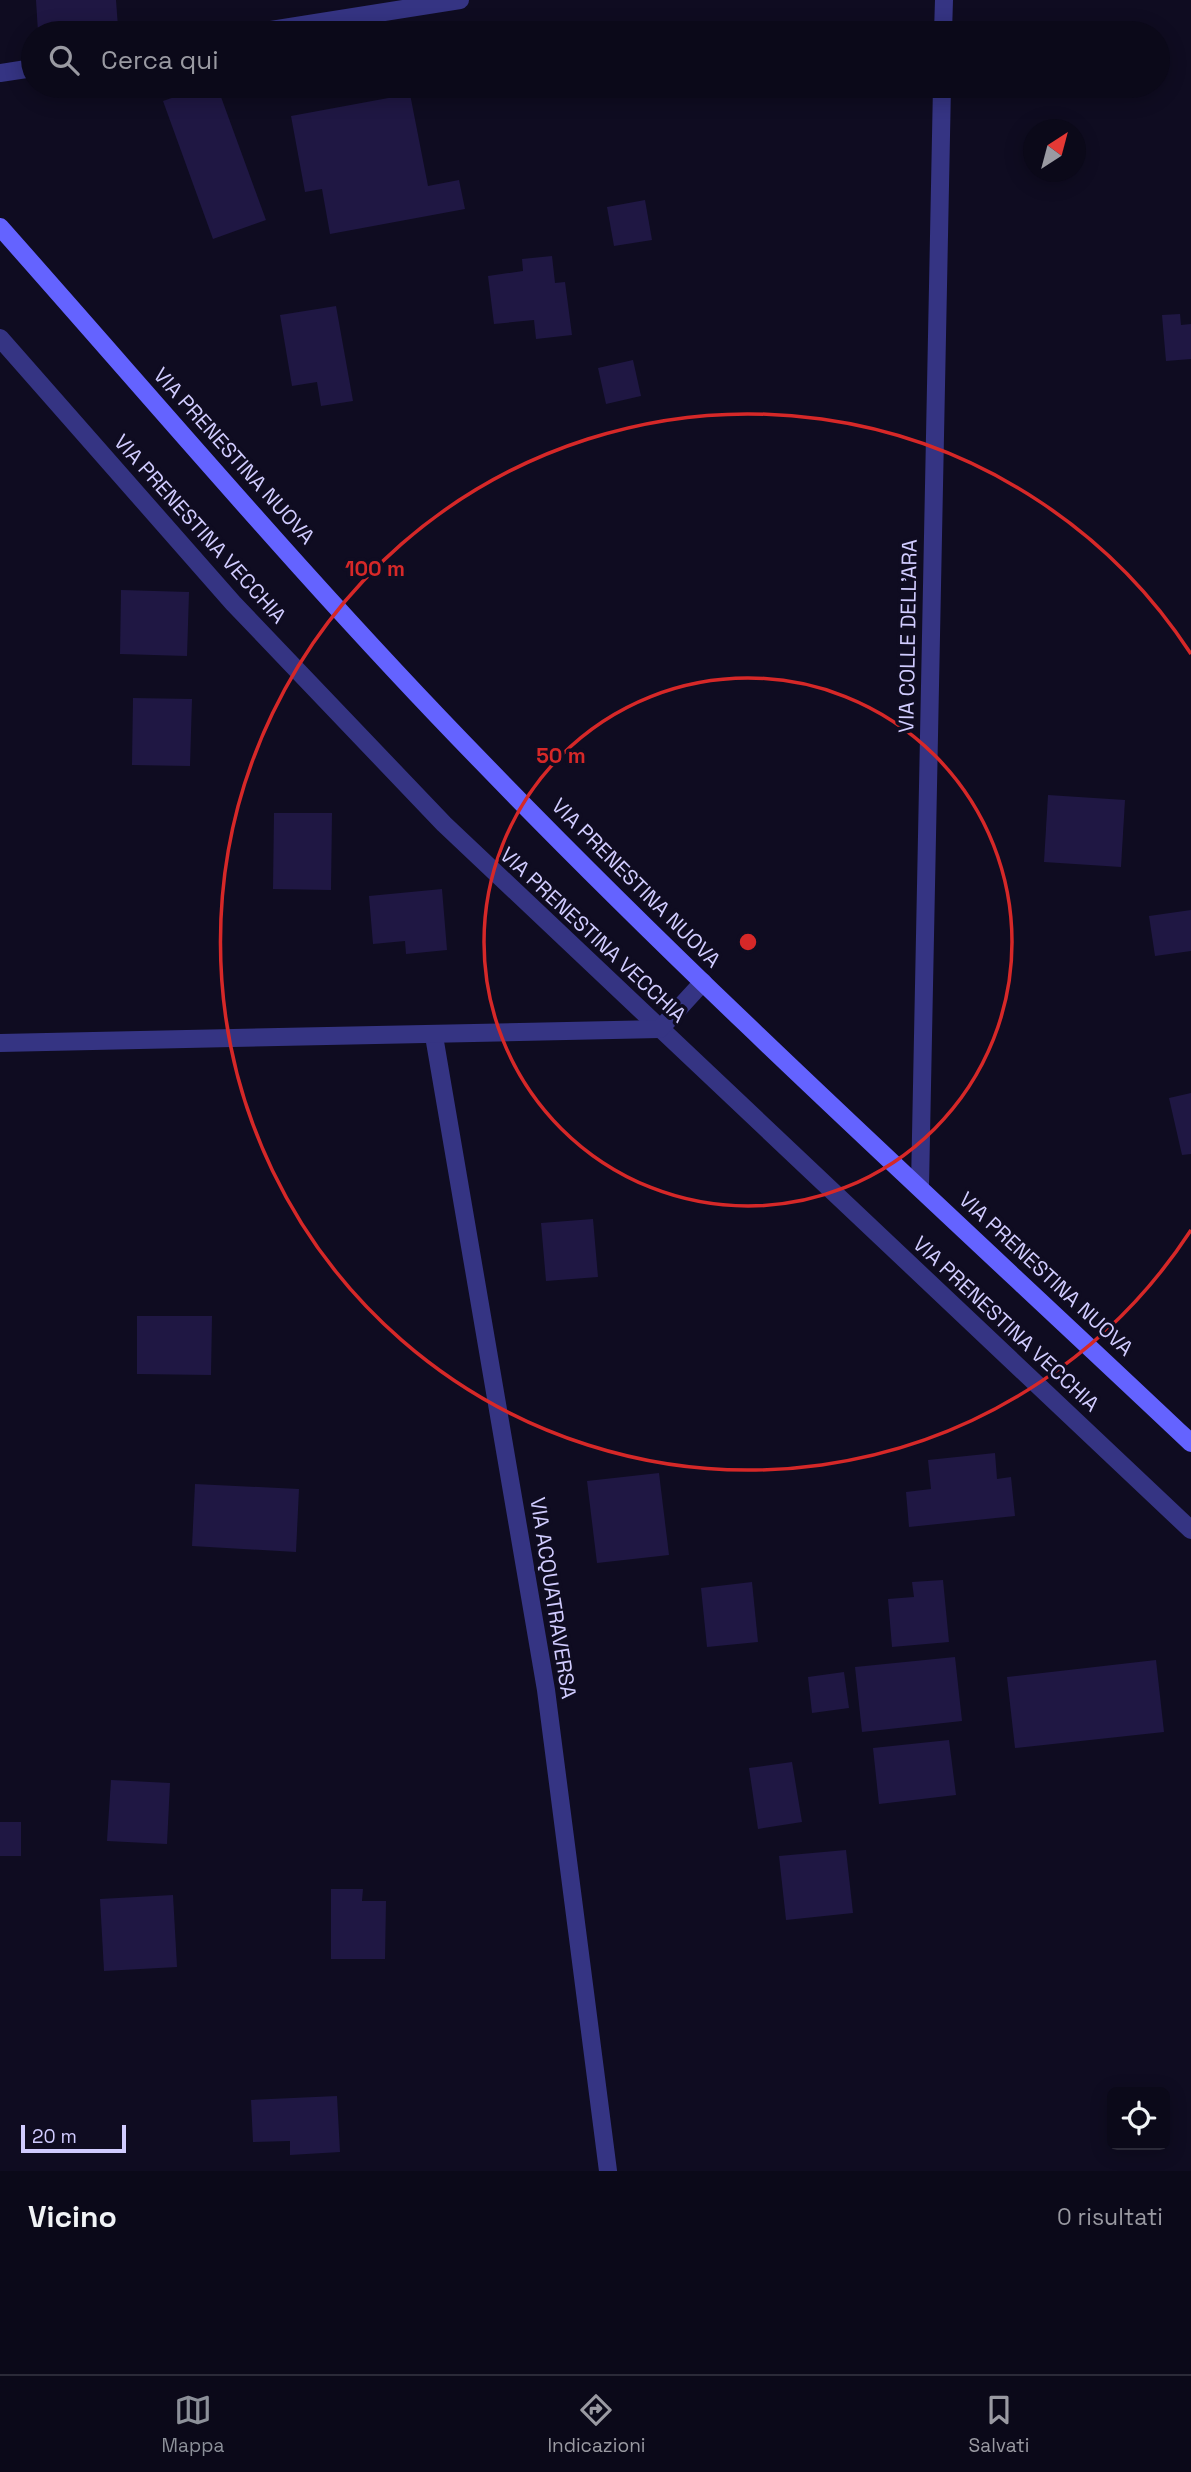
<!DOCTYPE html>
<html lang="it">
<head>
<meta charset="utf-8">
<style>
	:root { --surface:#0b0919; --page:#141222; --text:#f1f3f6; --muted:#9a9aa2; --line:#2b2a38; --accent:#8c9099 }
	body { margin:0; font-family:"Space Grotesk",sans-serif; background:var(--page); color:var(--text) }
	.controls { position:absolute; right:21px; bottom:21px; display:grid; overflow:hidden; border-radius:10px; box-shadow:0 4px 18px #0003 }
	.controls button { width:63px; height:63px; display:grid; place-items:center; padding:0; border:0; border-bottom:2px solid var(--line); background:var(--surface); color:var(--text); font:35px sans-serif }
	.compass { position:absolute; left:1023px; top:119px; width:63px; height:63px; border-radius:50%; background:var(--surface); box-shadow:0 4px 18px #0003; rotate:36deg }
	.scale { position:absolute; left:21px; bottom:18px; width:105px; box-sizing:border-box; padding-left:7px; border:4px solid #d1ccff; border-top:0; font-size:19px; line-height:24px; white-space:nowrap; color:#d1ccff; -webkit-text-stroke:5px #0f0c21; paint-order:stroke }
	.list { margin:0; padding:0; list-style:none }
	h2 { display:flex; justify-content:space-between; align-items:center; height:91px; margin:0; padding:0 28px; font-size:30px }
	h2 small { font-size:23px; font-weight:400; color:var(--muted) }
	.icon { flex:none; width:38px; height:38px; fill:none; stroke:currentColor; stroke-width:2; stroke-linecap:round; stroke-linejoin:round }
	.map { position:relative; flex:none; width:1191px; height:2171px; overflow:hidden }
	.search { position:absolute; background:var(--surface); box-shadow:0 4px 18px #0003; left:21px; right:21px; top:21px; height:77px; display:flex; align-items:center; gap:18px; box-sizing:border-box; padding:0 24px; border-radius:38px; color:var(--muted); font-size:26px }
	.sheet { height:203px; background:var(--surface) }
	nav { display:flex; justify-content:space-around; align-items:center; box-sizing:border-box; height:98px; border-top:2px solid var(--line); background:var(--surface); font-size:19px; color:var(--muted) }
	nav a { display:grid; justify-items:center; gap:4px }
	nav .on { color:var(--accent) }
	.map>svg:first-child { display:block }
</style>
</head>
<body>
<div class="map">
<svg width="1191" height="2171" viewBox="0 0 1191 2171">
	<rect width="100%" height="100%" fill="#0f0c21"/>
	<g fill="#1f1743">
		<path d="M36,0H116L118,27L38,32Z"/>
		<path d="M206,86H217L266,220L213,239L163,101Z"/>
		<path d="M410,94L428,186L459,180L465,209L330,234L322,189L305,192L291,116Z"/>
		<path d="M645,200L652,240L614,246L607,207Z"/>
		<path d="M552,256L555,283L565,282L572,335L536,339L534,320L494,324L488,276L523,271L522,259Z"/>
		<path d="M336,306L353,401L321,406L317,382L292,386L280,315Z"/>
		<path d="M1180,314L1181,325L1191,324V359L1166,361L1162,315Z"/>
		<path d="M633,360L641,396L606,404L598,368Z"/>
		<path d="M121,590L189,592L187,656L120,654Z"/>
		<path d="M133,698L192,699L190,766L132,765Z"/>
		<path d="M1048,795L1125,800L1121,867L1044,862Z"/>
		<path d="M274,813H332L331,890L273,889Z"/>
		<path d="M442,889L447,950L406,954L405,941L373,944L369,896Z"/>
		<path d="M1191,910V951L1155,956L1149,916Z"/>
		<path d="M1191,1093V1154L1182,1155L1169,1098Z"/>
		<path d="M593,1219L598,1277L546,1281L541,1223Z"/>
		<path d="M137,1316H212L211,1375L137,1374Z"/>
		<path d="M995,1453L997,1479L1011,1477L1015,1516L909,1527L906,1492L931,1489L928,1460Z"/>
		<path d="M659,1473L669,1555L597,1563L587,1481Z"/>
		<path d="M195,1484L299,1489L296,1552L192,1546Z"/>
		<path d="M943,1580L949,1642L892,1647L888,1599L914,1597L912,1582Z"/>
		<path d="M752,1582L758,1642L707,1647L701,1588Z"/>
		<path d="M955,1657L962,1721L862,1732L855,1667Z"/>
		<path d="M1156,1660L1164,1732L1015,1748L1007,1677Z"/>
		<path d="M844,1672L849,1708L812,1713L808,1677Z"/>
		<path d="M949,1740L956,1795L879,1804L873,1748Z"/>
		<path d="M792,1762L802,1822L758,1829L749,1768Z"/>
		<path d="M111,1780L170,1783L167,1844L107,1841Z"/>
		<rect x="0" y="1822" width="21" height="34"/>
		<path d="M846,1850L853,1913L786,1920L779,1856Z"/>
		<path d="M331,1889H363L362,1901H386L385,1959H331Z"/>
		<path d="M173,1895L177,1967L104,1971L100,1899Z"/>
		<path d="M337,2096L340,2152L290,2155V2141L253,2142L251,2100Z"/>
	</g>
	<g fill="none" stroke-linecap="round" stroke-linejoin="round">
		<g stroke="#353483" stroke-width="18">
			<path d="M251,33L460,0"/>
			<path d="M943,33L944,0"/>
			<path d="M0,73L33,68"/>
			<path d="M0,338L233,603L444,824L1191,1530"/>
			<path d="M434,1036L546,1690L608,2171"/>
			<path d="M0,1043L660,1029L703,982"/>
			<path d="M920,1186L942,86"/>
		</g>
		<path stroke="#6463ff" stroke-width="18" d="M0,227C159,406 314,590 481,761C709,997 953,1218 1191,1443"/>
	</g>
	<g fill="none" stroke="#d62828" stroke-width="3.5">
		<circle cx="748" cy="942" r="264"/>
		<path d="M1191 1230A528 528 0 1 1 1191 654"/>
	</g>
	<g text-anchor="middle" stroke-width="7" stroke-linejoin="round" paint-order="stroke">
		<g font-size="21" fill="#d1ccff" stroke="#0f0c21">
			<text transform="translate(234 456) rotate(48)" y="7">VIA PRENESTINA NUOVA</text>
			<text transform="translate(200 529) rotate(48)" y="7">VIA PRENESTINA VECCHIA</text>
			<text transform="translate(908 636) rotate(-89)" y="7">VIA COLLE DELL'ARA</text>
			<text transform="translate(636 883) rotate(45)" y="7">VIA PRENESTINA NUOVA</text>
			<text transform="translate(593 935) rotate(43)" y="7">VIA PRENESTINA VECCHIA</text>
			<text transform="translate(1046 1274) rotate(43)" y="7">VIA PRENESTINA NUOVA</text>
			<text transform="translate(1006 1324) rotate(43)" y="7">VIA PRENESTINA VECCHIA</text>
			<text transform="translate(553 1598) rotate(81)" y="7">VIA ACQUATRAVERSA</text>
		</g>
	</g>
	<circle cx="748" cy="942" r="10" fill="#d62828" stroke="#0f0c21" stroke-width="3.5"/>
	<g font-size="21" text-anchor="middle" font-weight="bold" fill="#d62828" stroke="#0f0c21" stroke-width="7" stroke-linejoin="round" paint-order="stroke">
		<text x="375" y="576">100 m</text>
		<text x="561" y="763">50 m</text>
	</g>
</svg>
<div class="controls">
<button><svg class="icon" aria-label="locate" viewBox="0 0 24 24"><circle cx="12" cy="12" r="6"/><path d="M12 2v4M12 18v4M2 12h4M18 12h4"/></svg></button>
</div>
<svg class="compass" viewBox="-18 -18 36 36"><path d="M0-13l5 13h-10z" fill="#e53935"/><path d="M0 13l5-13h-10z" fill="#9a9aa2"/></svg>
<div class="scale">20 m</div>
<div class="search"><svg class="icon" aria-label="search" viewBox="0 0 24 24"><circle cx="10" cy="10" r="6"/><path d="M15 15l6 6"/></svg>Cerca qui</div>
</div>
<section class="sheet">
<h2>Vicino<small>0 risultati</small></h2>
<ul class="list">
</ul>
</section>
<nav>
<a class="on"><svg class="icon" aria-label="map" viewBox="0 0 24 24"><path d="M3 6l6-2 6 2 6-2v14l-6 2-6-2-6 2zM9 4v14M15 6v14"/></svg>Mappa</a>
<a><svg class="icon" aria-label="directions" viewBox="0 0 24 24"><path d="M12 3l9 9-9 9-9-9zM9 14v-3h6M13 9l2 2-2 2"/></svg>Indicazioni</a>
<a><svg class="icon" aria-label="saved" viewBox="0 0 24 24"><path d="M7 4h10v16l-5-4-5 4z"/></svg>Salvati</a>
</nav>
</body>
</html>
